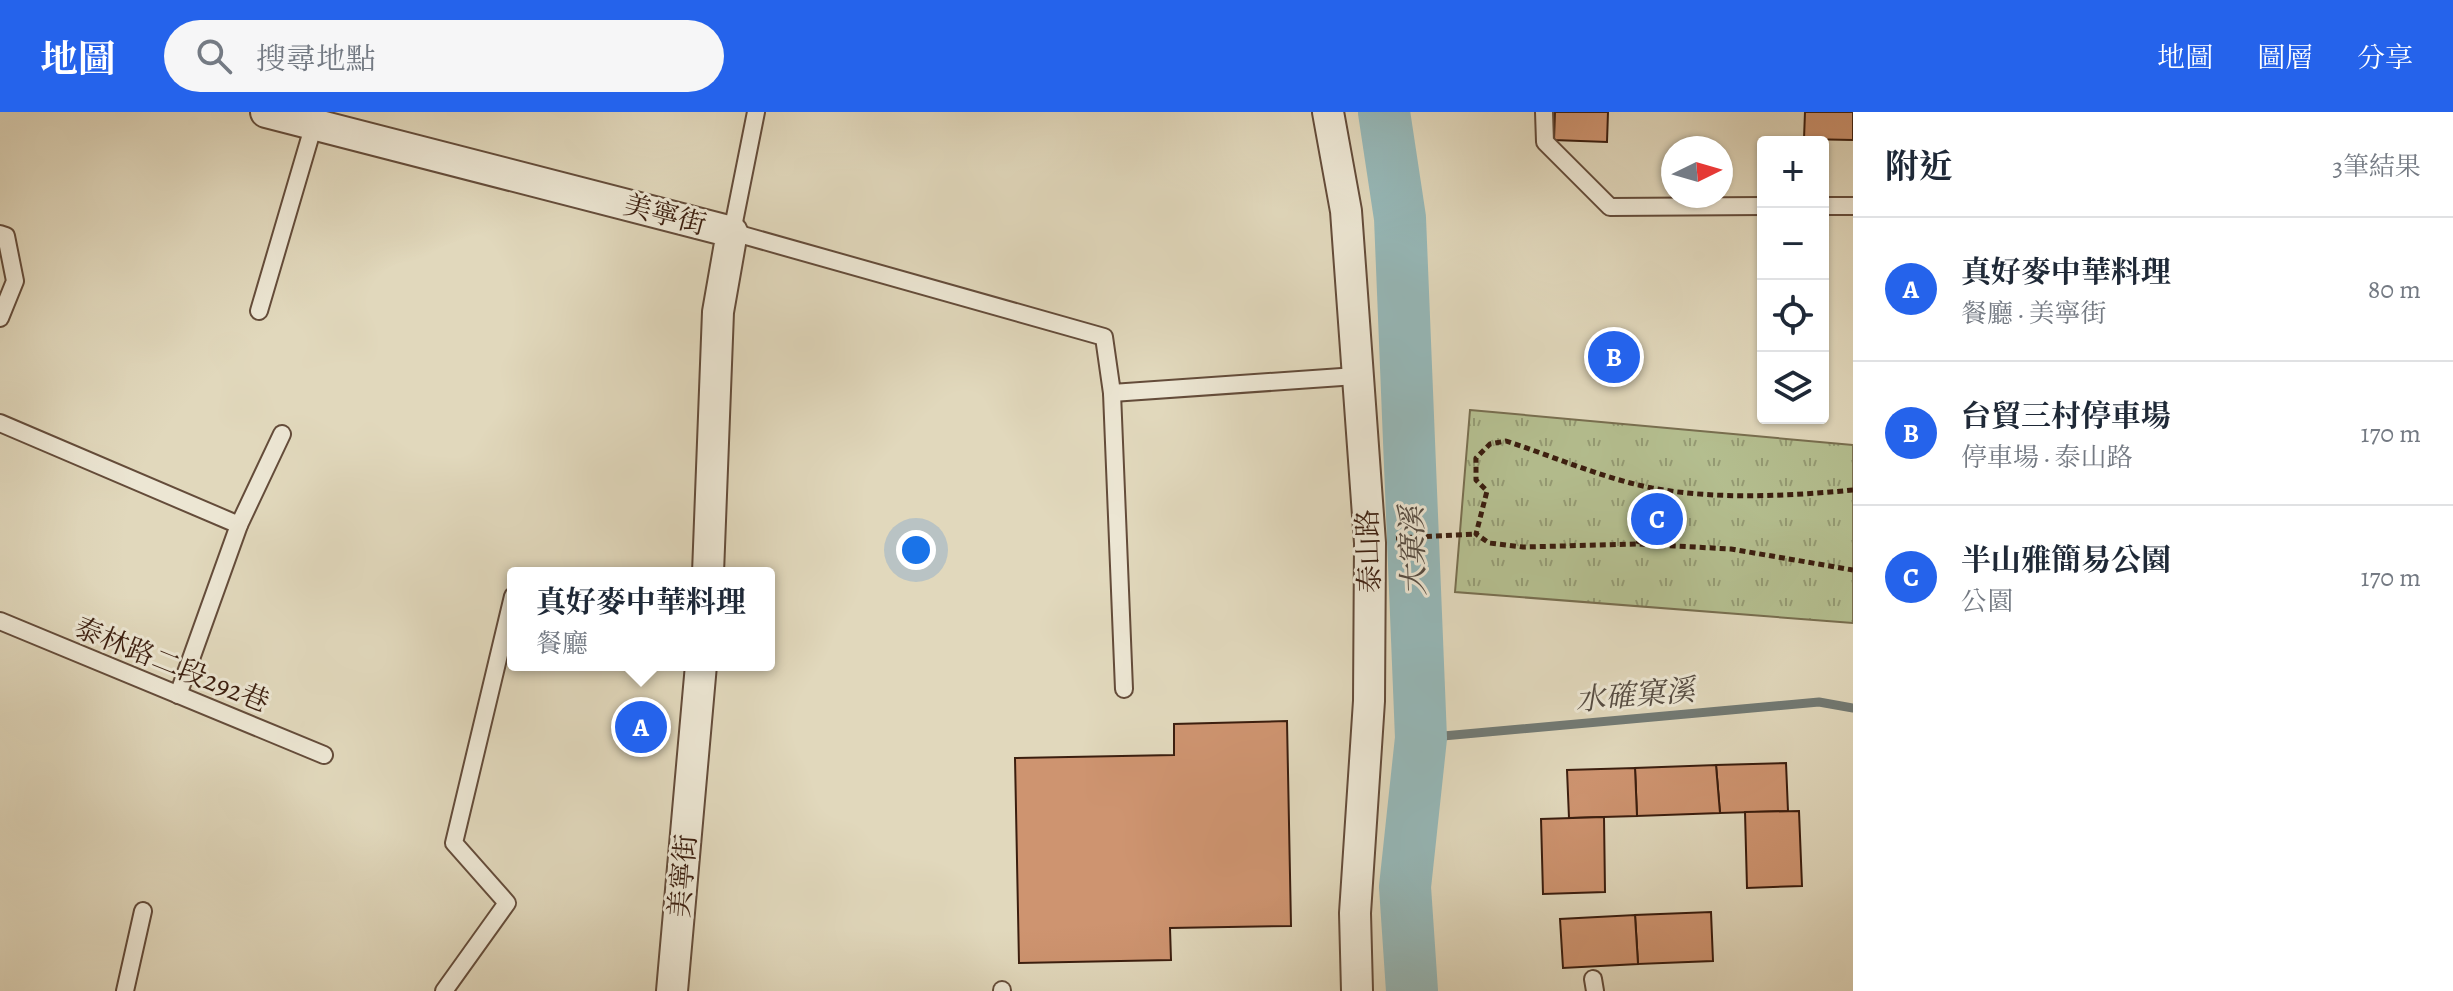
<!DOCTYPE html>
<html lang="zh-TW">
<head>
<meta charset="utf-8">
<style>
	:root { --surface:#fff; --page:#f6f6f7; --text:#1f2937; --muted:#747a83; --line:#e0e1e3; --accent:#2563eb }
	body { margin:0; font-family:Alegreya,"Noto Serif TC",serif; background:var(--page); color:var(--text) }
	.controls { position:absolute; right:24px; top:24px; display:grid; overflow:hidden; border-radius:8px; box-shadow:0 2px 6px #0004 }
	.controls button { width:72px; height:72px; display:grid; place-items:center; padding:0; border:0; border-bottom:2px solid var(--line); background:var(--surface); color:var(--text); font:40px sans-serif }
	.compass { position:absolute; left:1661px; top:24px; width:72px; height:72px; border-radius:50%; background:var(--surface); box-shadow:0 2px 6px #0004; rotate:85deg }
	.you { position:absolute; left:916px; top:438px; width:28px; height:28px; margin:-20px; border:6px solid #fff; border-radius:50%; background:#1a73e8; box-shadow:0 0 0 12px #1a73e833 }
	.badge { display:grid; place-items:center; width:52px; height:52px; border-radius:50%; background:var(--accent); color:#fff; font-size:26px; font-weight:700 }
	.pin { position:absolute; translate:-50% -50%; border:4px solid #fff; box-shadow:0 2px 8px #0006 }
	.popup { position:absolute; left:507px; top:455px; width:268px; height:104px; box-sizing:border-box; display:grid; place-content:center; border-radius:8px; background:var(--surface); filter:drop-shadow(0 2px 6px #0005); font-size:26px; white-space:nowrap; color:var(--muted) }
	.popup b { font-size:30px; color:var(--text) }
	.popup::after { content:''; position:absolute; left:50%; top:100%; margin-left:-16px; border:16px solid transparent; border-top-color:var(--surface) }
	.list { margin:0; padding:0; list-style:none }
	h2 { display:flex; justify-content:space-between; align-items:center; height:104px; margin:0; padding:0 32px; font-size:34px }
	h2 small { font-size:26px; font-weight:400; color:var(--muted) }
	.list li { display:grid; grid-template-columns:52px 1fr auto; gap:24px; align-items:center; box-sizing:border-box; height:144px; padding:0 32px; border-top:2px solid var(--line) }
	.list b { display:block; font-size:30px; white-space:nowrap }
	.list p { margin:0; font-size:26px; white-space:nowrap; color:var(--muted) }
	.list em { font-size:26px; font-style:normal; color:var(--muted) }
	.icon { flex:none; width:44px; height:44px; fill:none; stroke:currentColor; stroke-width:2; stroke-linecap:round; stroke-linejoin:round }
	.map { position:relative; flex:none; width:1853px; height:879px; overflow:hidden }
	header { display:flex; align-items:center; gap:48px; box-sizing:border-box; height:112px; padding:0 40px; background:var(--accent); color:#fff }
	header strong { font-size:38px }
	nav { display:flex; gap:44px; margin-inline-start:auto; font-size:28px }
	.search { width:560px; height:72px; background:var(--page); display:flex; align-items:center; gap:20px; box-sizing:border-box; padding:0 28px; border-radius:44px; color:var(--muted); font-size:30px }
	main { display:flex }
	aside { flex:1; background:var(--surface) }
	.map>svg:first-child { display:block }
</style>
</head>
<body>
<header>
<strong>地圖</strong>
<div class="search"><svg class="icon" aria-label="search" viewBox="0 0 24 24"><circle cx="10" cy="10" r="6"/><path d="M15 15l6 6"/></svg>搜尋地點</div>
<nav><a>地圖</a><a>圖層</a><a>分享</a></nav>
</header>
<main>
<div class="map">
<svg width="1853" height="879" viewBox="0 0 1853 879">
	<defs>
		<pattern id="grass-tufts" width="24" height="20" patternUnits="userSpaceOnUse" patternTransform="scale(2)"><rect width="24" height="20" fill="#b4be8f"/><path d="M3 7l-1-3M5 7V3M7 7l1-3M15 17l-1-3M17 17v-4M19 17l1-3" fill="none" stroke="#949a73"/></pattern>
	</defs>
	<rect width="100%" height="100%" fill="#e1d8bc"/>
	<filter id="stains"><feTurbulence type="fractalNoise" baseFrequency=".0025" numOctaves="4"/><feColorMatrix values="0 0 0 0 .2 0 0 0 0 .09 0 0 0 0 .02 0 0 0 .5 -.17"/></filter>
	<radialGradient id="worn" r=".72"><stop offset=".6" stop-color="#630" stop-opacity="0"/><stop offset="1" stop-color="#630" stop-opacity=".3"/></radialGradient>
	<path fill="url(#grass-tufts)" stroke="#786e4f" stroke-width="2" d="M1470,298L1853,333V511L1455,480Z"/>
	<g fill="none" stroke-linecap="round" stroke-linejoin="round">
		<path stroke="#727a74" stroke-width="9" d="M1421,626L1819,590L1853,596"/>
		<path stroke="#96b8b8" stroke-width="52" d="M1384,0L1400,106L1421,626L1405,775L1412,879"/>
	</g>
	<g fill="#ce9470" stroke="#3b1e0f" stroke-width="2">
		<path d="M1555,0H1608L1607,30L1554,28Z"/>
		<path d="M1805,0H1853V28L1804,27Z"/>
		<path d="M1287,609L1291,814L1170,816L1171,848L1019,851L1015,646L1174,643V612Z"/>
		<path d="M1786,651L1788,699L1720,701L1716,653Z"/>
		<path d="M1716,653L1720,701L1637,704L1635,656Z"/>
		<path d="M1635,656L1637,704L1569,706L1567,658Z"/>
		<path d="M1799,699L1802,774L1747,776L1745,700Z"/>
		<path d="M1604,705L1605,780L1543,782L1541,707Z"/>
		<path d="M1711,800L1713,849L1638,852L1635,803Z"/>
		<path d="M1635,803L1638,852L1563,856L1560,807Z"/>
	</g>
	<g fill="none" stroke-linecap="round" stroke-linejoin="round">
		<g stroke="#644c3a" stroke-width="20">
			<g id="lane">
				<path d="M756,0L732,120L1104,225L1112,281L1356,264"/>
				<path d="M1544,0L1545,30L1610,95L1763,94"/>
				<path d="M1823,94H1853"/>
				<path d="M0,122L6,124L15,169L0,206"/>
				<path d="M259,199L314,12"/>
				<path d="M1112,281L1124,577"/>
				<path d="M0,311L239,413"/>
				<path d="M0,509L324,643"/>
				<path d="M178,583L239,413L282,322"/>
				<path d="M1593,867L1595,879"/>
				<path d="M1002,878V879"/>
				<path d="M125,879L143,799"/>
				<path d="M444,879L507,791L454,731L513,484"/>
			</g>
		</g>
		<g stroke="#644c3a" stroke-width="34">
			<g id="street">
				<path d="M266,0L732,120L718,200L708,461"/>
				<path d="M1328,0L1346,99L1370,431L1369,589L1355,801L1357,879"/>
				<path d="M672,879L701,553"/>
			</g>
		</g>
		<g stroke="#3b1e0f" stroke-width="5" stroke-dasharray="6 4" stroke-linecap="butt">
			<path d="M1853,378C1788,384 1717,388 1652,376C1602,366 1555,345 1506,329L1490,332L1476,346V368L1487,379L1476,422L1489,431L1523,435L1638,432L1731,437L1853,458"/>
			<path d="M1396,426L1476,422"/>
			<path d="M1638,432L1654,376"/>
		</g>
		<use href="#lane" stroke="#ece6d3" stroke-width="16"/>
		<use href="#street" stroke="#ece6d3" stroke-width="30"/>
	</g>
	<g text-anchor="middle" stroke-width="6" stroke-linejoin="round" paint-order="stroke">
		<g font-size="28" fill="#3b1e0f" stroke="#ece6d3">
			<text transform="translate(665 102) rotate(15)" y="10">美寧街</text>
			<text transform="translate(1368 439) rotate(-92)" y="10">泰山路</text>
			<text transform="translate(172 552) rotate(22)" y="10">泰林路二段292巷</text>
			<text transform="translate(682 764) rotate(-85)" y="10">美寧街</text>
		</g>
		<g font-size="30" font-style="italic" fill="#564c42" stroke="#ece6d3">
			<text transform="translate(1413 439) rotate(-92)" y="10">大窠溪</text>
			<text transform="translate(1635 583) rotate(-5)" y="10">水確窠溪</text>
		</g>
	</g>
	<rect width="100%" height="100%" filter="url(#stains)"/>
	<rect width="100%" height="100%" fill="url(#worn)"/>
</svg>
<div class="controls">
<button>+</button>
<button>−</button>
<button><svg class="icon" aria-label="locate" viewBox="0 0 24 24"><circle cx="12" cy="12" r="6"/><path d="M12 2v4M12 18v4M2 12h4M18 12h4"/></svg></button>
<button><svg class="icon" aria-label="layers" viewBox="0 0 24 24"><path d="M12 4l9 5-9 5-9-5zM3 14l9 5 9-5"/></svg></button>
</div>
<svg class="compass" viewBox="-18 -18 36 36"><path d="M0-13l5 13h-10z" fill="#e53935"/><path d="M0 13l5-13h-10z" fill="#747a83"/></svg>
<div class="you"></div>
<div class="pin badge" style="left:641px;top:615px">A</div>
<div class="popup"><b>真好麥中華料理</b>餐廳</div>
<div class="pin badge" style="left:1614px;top:245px">B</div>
<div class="pin badge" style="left:1657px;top:407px">C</div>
</div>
<aside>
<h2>附近<small>3筆結果</small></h2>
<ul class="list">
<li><span class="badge">A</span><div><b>真好麥中華料理</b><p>餐廳 · 美寧街</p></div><em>80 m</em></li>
<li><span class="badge">B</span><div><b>台貿三村停車場</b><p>停車場 · 泰山路</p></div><em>170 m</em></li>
<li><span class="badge">C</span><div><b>半山雅簡易公園</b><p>公園</p></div><em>170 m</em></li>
</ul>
</aside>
</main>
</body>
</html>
